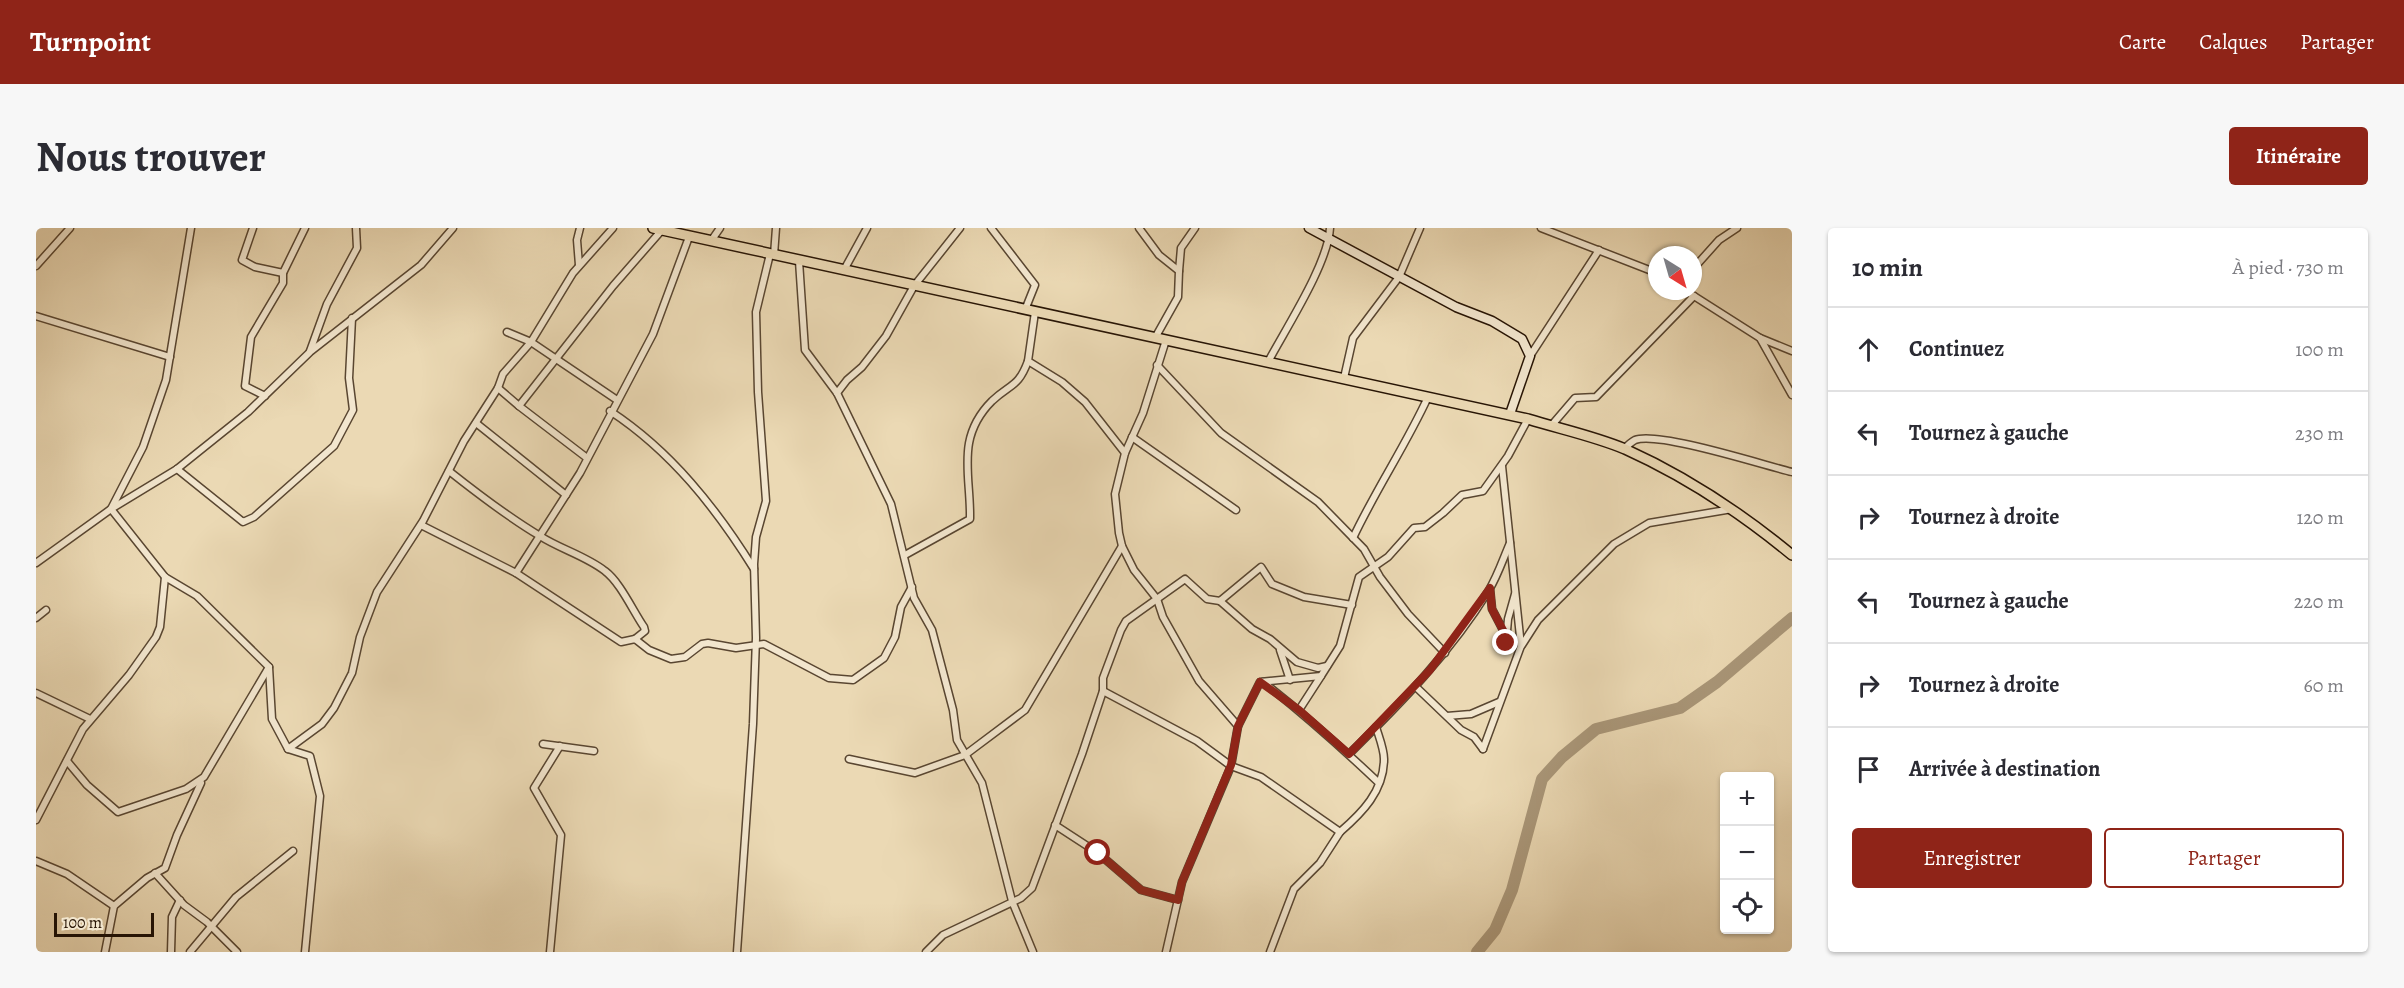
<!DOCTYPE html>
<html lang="fr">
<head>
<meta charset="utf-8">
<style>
	:root { --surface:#fff; --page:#f7f7f7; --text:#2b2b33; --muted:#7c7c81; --line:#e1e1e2; --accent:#8f2418 }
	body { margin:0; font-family:Alegreya,serif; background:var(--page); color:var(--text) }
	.controls { position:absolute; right:18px; bottom:18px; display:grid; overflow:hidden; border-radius:6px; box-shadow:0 2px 4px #0004 }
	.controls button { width:54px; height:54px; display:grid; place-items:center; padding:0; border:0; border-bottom:2px solid var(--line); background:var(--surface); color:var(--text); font:30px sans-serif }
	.compass { position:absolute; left:1612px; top:18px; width:54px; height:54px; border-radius:50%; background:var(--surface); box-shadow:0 2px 4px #0004; rotate:143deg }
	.scale { position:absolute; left:18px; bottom:15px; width:100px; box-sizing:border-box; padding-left:6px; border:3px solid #281505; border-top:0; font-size:16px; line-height:21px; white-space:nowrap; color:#281505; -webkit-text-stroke:4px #f2e6ce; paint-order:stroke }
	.stop { position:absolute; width:18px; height:18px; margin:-14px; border:4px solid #8f2418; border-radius:50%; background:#fff }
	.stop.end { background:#8f2418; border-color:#fff; box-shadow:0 2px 6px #0008 }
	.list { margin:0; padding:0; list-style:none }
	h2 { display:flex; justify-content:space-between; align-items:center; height:78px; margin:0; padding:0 24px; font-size:26px }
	h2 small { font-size:20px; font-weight:400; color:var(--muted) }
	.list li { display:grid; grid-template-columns:39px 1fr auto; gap:18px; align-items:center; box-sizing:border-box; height:84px; padding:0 24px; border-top:2px solid var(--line) }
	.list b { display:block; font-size:22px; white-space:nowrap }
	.list em { font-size:20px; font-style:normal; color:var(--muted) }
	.actions { display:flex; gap:12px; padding:18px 24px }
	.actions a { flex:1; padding:14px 0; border:2px solid var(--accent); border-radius:6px; text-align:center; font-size:21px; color:var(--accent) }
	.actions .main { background:var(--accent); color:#fff }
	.icon { flex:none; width:33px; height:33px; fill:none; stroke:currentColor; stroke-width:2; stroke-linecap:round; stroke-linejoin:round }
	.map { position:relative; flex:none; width:1756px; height:724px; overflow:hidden; border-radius:6px }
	header { display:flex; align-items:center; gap:36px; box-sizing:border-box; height:84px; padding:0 30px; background:var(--accent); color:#fff }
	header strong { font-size:28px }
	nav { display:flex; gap:33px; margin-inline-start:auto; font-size:21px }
	.intro { display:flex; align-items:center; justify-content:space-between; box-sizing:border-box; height:144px; padding:0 36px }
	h1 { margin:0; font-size:42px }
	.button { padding:15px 27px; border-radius:6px; background:var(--accent); color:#fff; font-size:21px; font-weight:700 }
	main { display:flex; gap:36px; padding:0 36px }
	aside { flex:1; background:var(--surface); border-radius:6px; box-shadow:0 2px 4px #0004 }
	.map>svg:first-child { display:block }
</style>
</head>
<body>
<header>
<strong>Turnpoint</strong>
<nav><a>Carte</a><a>Calques</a><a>Partager</a></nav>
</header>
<div class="intro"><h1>Nous trouver</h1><a class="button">Itinéraire</a></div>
<main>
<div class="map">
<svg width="1756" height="724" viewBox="0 0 1756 724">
	<rect width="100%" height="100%" fill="#ebd9b4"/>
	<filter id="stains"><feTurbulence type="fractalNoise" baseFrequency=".00333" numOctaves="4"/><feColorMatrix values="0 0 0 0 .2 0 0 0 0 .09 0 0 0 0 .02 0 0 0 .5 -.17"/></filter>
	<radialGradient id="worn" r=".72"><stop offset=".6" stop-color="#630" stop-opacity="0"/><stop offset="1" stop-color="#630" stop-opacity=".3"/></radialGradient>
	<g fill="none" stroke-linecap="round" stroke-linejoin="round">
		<path stroke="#a99678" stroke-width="12" d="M1441,724L1459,702L1476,662L1506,551L1526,529L1560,501L1644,480L1681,454L1756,390"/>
		<g stroke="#594631" stroke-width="9">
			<g id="street">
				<path d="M155,0L130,152L107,219L75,281L129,349L161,368L233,439L236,491L252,521L274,528L284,568L269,724"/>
				<path d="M217,0L206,32L219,39L247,45"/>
				<path d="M955,0L999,57L989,82"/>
				<path d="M1103,0L1123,27L1143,43L1142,69L1119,110"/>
				<path d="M1505,0L1621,45"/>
				<path d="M675,13L684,0"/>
				<path d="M738,27L740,0"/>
				<path d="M763,33L769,122L801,165L855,276L878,370L896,402L917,482L921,512L946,555L976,673L997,724"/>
				<path d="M543,37L541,12L544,0"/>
				<path d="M0,38L34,0"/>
				<path d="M1657,41L1683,12L1701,0"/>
				<path d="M808,42L831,0"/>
				<path d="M1143,43L1145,20L1159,0"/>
				<path d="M1658,68L1724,110L1756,167"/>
				<path d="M999,84L992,133L1026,154L1049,174L1089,225"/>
				<path d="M0,88L134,129"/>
				<path d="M471,104L495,114L581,172"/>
				<path d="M1724,110L1756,123"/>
				<path d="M1130,112L1107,185L1089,225L1079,266L1083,305L1086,318L1098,342L1121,371L1127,389L1163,453L1202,498L1195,538L1146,654L1130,724"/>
				<path d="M274,123L291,76L321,20L320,0"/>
				<path d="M1494,128L1563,22"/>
				<path d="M1232,134C1250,100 1292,36 1294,0"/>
				<path d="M1121,137L1185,205L1282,274L1328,321L1344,349L1372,386L1409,425"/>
				<path d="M1308,150L1317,110L1363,49L1384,0"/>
				<path d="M462,160L483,178L577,58L625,3"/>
				<path d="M801,165L811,152L826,139L850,108L878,58L924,0"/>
				<path d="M229,168L209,158L215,109L247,55V45L269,0"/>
				<path d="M483,178L551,230"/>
				<path d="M574,183C635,223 680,280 718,341"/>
				<path d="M440,195L530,267"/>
				<path d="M1515,198L1539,170L1560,169L1658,68L1650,63"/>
				<path d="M1096,209L1200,282"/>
				<path d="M1588,221C1591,218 1595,214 1599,212C1622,203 1727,237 1756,244"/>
				<path d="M141,241L207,294L218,289L298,218L317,182L313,150L316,90"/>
				<path d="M413,243C442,266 472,289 504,308C524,321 550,328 569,343C584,354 597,383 608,399L609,403L599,411"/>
				<path d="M385,297L480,345L544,245L617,106L653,9"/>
				<path d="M1317,310C1340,261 1370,217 1392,169"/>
				<path d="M869,327L934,291C935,247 919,210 956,173C975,155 982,160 992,133"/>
				<path d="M0,335L75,281L141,241L212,184L274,124L385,37L417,0"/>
				<path d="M480,345L585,414L599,411L613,422L635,431L649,429L666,416L672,415L700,420L728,416L793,450L817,452L848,430L859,409L865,379L876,359"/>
				<path d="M1454,361L1456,381L1468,404L1470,415L1472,391L1479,366"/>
				<path d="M1184,373L1216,401L1234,411L1261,434L1282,440L1291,438"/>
				<path d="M0,390L10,382"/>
				<path d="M1486,417L1502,392L1578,316L1613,295L1696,281"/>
				<path d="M1244,422L1254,452"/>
				<path d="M1227,454C1268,486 1305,519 1343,555"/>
				<path d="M1380,459L1425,502L1438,509L1447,521"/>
				<path d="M1067,463L1161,513L1195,538L1225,549L1304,604C1326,585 1348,563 1348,531C1348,521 1343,509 1340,499"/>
				<path d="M0,465L54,491"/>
				<path d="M1263,482L1285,448"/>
				<path d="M1411,488L1435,486L1463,474"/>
				<path d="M1202,498L1224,454L1285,448L1304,418L1323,349L1352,329L1378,300L1389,299L1407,285L1426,267L1447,263L1472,228L1492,191"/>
				<path d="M507,516L558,523"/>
				<path d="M252,521L286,496L298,480L316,445L324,409L341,364L387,293L428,213L462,160L467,146L495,114L537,45L577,0"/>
				<path d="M1447,521L1485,418L1466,238"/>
				<path d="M1313,526C1365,475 1415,424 1453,362C1462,347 1467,331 1474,315"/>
				<path d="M813,531L879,545L929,527L989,482L1086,318"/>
				<path d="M31,533L51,557L82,584L150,561L168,549L233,439"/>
				<path d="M0,592L47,501L93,447L120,409L124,399L129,349"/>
				<path d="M1019,597L1062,625L1105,662L1142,672"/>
				<path d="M0,633L31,646L78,678"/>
				<path d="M119,645L148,677L171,694L201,724"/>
				<path d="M69,724L78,678L111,650L129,640L141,607L165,555"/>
				<path d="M135,724L136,689L144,672"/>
				<path d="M154,724L200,669L257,623"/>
				<path d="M514,724L525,607L498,560L524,518"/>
				<path d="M701,724L717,496L720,410L718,336L720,309L730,273L722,164L720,84L734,26"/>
				<path d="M890,724L907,707L985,670L996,660L1046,526L1067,463V450L1085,402L1090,393L1149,351L1171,371L1184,373L1225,339L1236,356L1268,369L1316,377"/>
				<path d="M1234,724L1258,661L1284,635L1304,604"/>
			</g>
		</g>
		<g stroke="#281505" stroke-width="11">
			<path id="secondary" d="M1273,0L1420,79L1456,93L1486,111L1494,128L1474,186"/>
		</g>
		<g stroke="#281505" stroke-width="12">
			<path id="primary" d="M617,0L1492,191C1524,201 1558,208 1589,221C1651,249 1704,284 1756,327"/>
		</g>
		<use href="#street" stroke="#f2e6ce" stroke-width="6"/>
		<use href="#secondary" stroke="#f2e6ce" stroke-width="8"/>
		<use href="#primary" stroke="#ebd9b4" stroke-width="9"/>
	</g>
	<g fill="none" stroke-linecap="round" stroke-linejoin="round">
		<path stroke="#8f2418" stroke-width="8" d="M1062,625L1105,662L1142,672L1146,654L1195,537L1202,498L1224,454L1263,482L1313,526L1394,442L1454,360L1456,381L1468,404L1470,415"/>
	</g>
	<rect width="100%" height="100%" filter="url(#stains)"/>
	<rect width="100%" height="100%" fill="url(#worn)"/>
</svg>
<div class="controls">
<button>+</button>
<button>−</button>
<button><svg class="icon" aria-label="locate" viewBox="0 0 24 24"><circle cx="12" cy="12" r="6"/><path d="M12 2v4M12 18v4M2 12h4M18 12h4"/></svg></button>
</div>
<svg class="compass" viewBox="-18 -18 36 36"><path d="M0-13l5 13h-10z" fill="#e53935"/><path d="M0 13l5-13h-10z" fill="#7c7c81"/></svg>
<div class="scale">100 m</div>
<div class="stop" style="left:1062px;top:625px"></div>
<div class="stop end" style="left:1470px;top:415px"></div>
</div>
<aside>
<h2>10 min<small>À pied · 730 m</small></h2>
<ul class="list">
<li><svg class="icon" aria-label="ahead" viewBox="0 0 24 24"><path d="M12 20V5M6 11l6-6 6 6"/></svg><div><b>Continuez</b></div><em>100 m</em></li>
<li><svg class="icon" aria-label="left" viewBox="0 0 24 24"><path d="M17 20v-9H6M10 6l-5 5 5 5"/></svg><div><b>Tournez à gauche</b></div><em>230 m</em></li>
<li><svg class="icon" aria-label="right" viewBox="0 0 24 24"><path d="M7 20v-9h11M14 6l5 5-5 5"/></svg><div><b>Tournez à droite</b></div><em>120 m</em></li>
<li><svg class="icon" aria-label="left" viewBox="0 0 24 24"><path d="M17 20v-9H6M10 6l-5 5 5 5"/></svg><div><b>Tournez à gauche</b></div><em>220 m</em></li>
<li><svg class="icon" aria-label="right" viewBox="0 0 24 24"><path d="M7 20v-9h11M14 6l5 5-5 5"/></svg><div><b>Tournez à droite</b></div><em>60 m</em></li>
<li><svg class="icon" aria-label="arrive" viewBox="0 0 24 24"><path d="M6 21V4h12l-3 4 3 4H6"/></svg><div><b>Arrivée à destination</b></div></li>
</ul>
<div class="actions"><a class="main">Enregistrer</a><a>Partager</a></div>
</aside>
</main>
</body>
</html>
